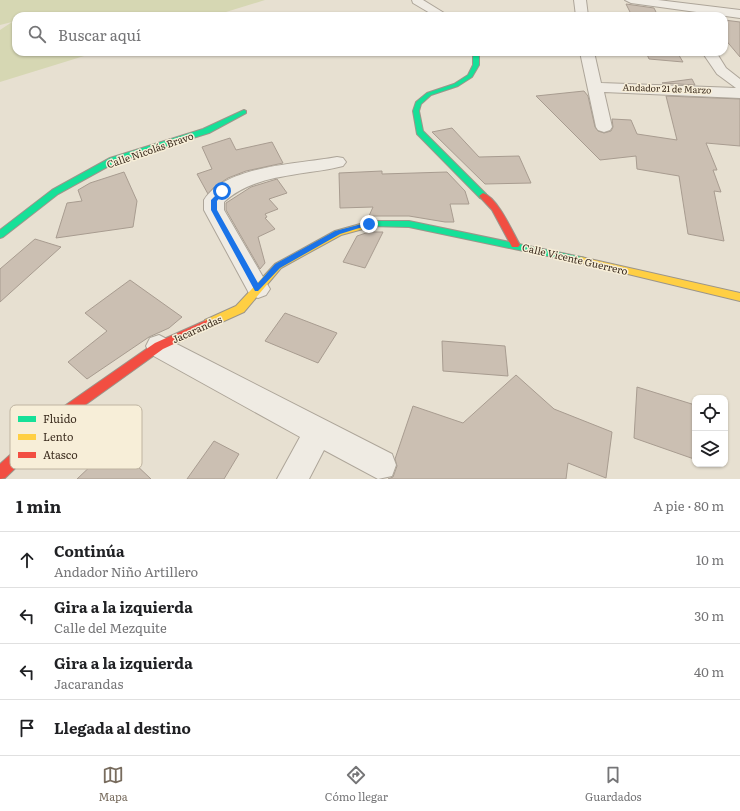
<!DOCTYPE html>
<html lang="es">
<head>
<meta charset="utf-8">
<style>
	:root { --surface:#fff; --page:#f2f2f2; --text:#202124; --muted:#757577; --line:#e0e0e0; --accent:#786c5e }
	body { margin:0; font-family:Literata,serif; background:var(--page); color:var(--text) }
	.controls { position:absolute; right:12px; bottom:12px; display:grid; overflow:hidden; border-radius:8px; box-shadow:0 1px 3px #0004 }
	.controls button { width:36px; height:36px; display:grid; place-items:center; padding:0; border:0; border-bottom:1px solid var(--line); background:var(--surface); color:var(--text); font:20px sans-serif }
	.stop { position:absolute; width:12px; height:12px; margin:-9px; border:3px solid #1a73e8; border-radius:50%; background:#fff }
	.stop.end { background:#1a73e8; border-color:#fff; box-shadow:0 1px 4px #0008 }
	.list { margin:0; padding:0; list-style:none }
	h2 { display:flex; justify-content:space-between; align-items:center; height:52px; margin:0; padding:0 16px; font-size:17px }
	h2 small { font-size:13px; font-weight:400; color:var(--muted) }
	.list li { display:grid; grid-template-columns:26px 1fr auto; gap:12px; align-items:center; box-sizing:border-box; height:56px; padding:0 16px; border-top:1px solid var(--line) }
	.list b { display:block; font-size:15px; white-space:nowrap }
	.list p { margin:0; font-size:13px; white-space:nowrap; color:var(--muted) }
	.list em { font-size:13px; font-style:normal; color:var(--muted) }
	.icon { flex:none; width:22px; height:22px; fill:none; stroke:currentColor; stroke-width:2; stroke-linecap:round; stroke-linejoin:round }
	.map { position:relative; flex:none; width:740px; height:479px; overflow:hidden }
	.search { position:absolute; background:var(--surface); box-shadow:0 1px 3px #0004; left:12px; right:12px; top:12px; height:44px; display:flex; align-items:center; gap:10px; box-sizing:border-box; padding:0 14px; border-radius:12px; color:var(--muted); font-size:15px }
	.sheet { height:276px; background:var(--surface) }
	nav { display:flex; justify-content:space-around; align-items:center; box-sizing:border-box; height:56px; border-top:1px solid var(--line); background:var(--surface); font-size:11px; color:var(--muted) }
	nav a { display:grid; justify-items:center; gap:2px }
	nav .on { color:var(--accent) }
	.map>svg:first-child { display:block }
</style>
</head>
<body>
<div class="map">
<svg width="740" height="479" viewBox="0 0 740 479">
	<rect width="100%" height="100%" fill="#e7e0d1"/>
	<path fill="#d6d7b3" d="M0,0H265L213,16H16V52H97L0,82V30L12,22L0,25Z"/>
	<g fill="#cbbfb2" stroke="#a89c90">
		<path d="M626,4L654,8L658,16H632Z"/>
		<path d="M724,20L740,22V57L724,38Z"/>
		<path d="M646,52H677L683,62L649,59Z"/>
		<path d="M692,79L695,85L662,83Z"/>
		<path d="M584,91L588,96L595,127L598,131L604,133L611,131L613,127L612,119L631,120L637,134L677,140L666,96L740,99V146L706,143L717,170H713L721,192L714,191L724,241L688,234L679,176L637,169L636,156L600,160L536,96Z"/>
		<path d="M452,128L479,157L519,156L531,183L485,184L432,132Z"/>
		<path d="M230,138L236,150L272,142L283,163L246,171L228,178L214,187L208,194L197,174L212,169L202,147Z"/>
		<path d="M382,171V174L447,172L465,191L469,204H450L454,222H445L409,216H369L373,207L340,208L339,173Z"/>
		<path d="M124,172L137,201L133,227L56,238L67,203L82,201L78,190L90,183Z"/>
		<path d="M277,179L287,193L269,199L278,209L265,214L267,217L265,218L275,229L258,237L265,263L260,269L226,210V203L251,187Z"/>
		<path d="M369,232H383L365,268L343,262L357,236Z"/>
		<path d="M35,239L61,247L0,302V269Z"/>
		<path d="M130,280L182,317L169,328L149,337L87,379L68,362L107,331L85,313Z"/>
		<path d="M285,313L337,333L318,363L265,341Z"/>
		<path d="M442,341L505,346L508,376L443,371Z"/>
		<path d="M516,375L554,409L612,432L606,478L568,463L566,479H388L393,477L397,466L395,459L413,406L463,423Z"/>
		<path d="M637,387L695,405L694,459L634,438Z"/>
		<path d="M214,441L239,454L224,479H187Z"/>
		<path d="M114,444L151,479H77Z"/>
	</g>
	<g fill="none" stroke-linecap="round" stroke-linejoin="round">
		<g stroke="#ada599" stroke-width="2">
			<g id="street">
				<path d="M412,0H423L449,16H435L413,3Z"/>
				<path d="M574,0H586L588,16H576Z"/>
				<path d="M625,0H658L740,10V18L631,3Z"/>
				<path d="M580,52H594L601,83L736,88L717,74L702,52H716L726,68L740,79V98L604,92L612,127L610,130L604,132L598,130L596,127Z"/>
				<path d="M337,157L343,158L346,162L343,166C304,176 255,173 224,202V210L270,289L266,295L258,298L250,295L204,210V200C226,165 300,164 337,157Z"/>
				<path d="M159,335L392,454L396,465L392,476L378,479L324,450L309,479H277L300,437L150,354L146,346L150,338Z"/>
			</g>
		</g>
		<g stroke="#9c958a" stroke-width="2">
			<g id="fast">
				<path d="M473,52H479V65L472,77L458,86L431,95L421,104L419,111L423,131L486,194L487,196L483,199L480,198L417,134L413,111L416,102L427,93L454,84L468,75L473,65Z"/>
				<path d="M244,110L246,111V113L209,133L116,162L58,194L3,237L0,238V230L52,190L110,158L203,129Z"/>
				<path d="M371,221H409L581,257L584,258L586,260L584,262L581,263L409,227L368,226L367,224L368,222Z"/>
			</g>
		</g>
		<g stroke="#9c958a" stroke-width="2">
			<g id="slow">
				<path d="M371,221L374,222L375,224L374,226L341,235L281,268L244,312L213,326L209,327L205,326L204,323L205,320L236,306L275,264L335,231Z"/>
				<path d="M581,257L740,293V301L578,262L576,260L578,258Z"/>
			</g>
		</g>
		<g stroke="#9c958a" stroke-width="2">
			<g id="jam">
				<path d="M483,193C498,198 512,231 520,245L518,247H512L492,210L479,196Z"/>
				<path d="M209,319L213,320L214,323L213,326L163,349L71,415L5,478L0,479V464L63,407L155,343Z"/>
			</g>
		</g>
		<use href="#street" fill="#efebe3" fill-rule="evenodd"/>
		<use href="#fast" fill="#16e098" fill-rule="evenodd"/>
		<use href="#slow" fill="#ffcf43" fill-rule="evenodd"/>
		<use href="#jam" fill="#f24e42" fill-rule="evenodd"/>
	</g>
	<path fill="#1a73e8" d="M222,189L225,191L217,201V210L258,283L275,264L335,231L369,222L372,224L340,234L280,268L258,291H255L211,210V200Z"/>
	<g text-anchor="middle" stroke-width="3" stroke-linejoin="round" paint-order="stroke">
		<g font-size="9" fill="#3d2e20" stroke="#f7eed8">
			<text transform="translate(667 89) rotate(2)" y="3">Andador 21 de Marzo</text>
		</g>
		<g font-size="10" fill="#3d2e20" stroke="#f7eed8">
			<text transform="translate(150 150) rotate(-19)" y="4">Calle Nicolás Bravo</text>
			<text transform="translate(575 259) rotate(13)" y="4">Calle Vicente Guerrero</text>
			<text transform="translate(197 329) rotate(-24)" y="4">Jacarandas</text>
		</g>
	</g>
	<rect x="10" y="405" width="132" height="64" rx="6" fill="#f7eed8" stroke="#bfb4a1" stroke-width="1"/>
	<rect x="18" y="416" width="18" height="6" fill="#16e098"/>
	<rect x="18" y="434" width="18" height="6" fill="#ffcf43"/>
	<rect x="18" y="452" width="18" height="6" fill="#f24e42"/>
	<g font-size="11" fill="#3d2e20">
		<text x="43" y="423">Fluido</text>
		<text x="43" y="441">Lento</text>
		<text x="43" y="459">Atasco</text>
	</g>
</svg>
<div class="controls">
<button><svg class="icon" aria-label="locate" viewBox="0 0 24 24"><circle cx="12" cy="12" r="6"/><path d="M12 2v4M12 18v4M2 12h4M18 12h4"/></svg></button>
<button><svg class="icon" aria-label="layers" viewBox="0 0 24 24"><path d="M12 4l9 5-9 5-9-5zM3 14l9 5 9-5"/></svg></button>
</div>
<div class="stop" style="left:222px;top:191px"></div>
<div class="stop end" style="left:369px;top:224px"></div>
<div class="search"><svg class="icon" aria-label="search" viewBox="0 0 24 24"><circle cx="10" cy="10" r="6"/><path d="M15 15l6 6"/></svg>Buscar aquí</div>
</div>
<section class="sheet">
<h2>1 min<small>A pie · 80 m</small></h2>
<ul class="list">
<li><svg class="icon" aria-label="ahead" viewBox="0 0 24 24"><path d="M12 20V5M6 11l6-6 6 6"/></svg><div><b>Continúa</b><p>Andador Niño Artillero</p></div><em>10 m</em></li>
<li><svg class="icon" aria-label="left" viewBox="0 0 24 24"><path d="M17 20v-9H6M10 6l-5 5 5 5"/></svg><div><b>Gira a la izquierda</b><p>Calle del Mezquite</p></div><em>30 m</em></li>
<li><svg class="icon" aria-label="left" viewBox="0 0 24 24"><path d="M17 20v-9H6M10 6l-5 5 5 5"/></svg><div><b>Gira a la izquierda</b><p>Jacarandas</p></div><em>40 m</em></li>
<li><svg class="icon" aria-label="arrive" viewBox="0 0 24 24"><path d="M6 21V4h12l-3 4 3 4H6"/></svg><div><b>Llegada al destino</b></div></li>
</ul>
</section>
<nav>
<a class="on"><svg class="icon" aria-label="map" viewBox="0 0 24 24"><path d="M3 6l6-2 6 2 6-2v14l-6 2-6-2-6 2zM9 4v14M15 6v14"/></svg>Mapa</a>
<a><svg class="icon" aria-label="directions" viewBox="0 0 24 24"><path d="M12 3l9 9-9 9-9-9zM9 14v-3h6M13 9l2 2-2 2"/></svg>Cómo llegar</a>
<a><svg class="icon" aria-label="saved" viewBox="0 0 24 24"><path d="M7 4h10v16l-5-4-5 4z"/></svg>Guardados</a>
</nav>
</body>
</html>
